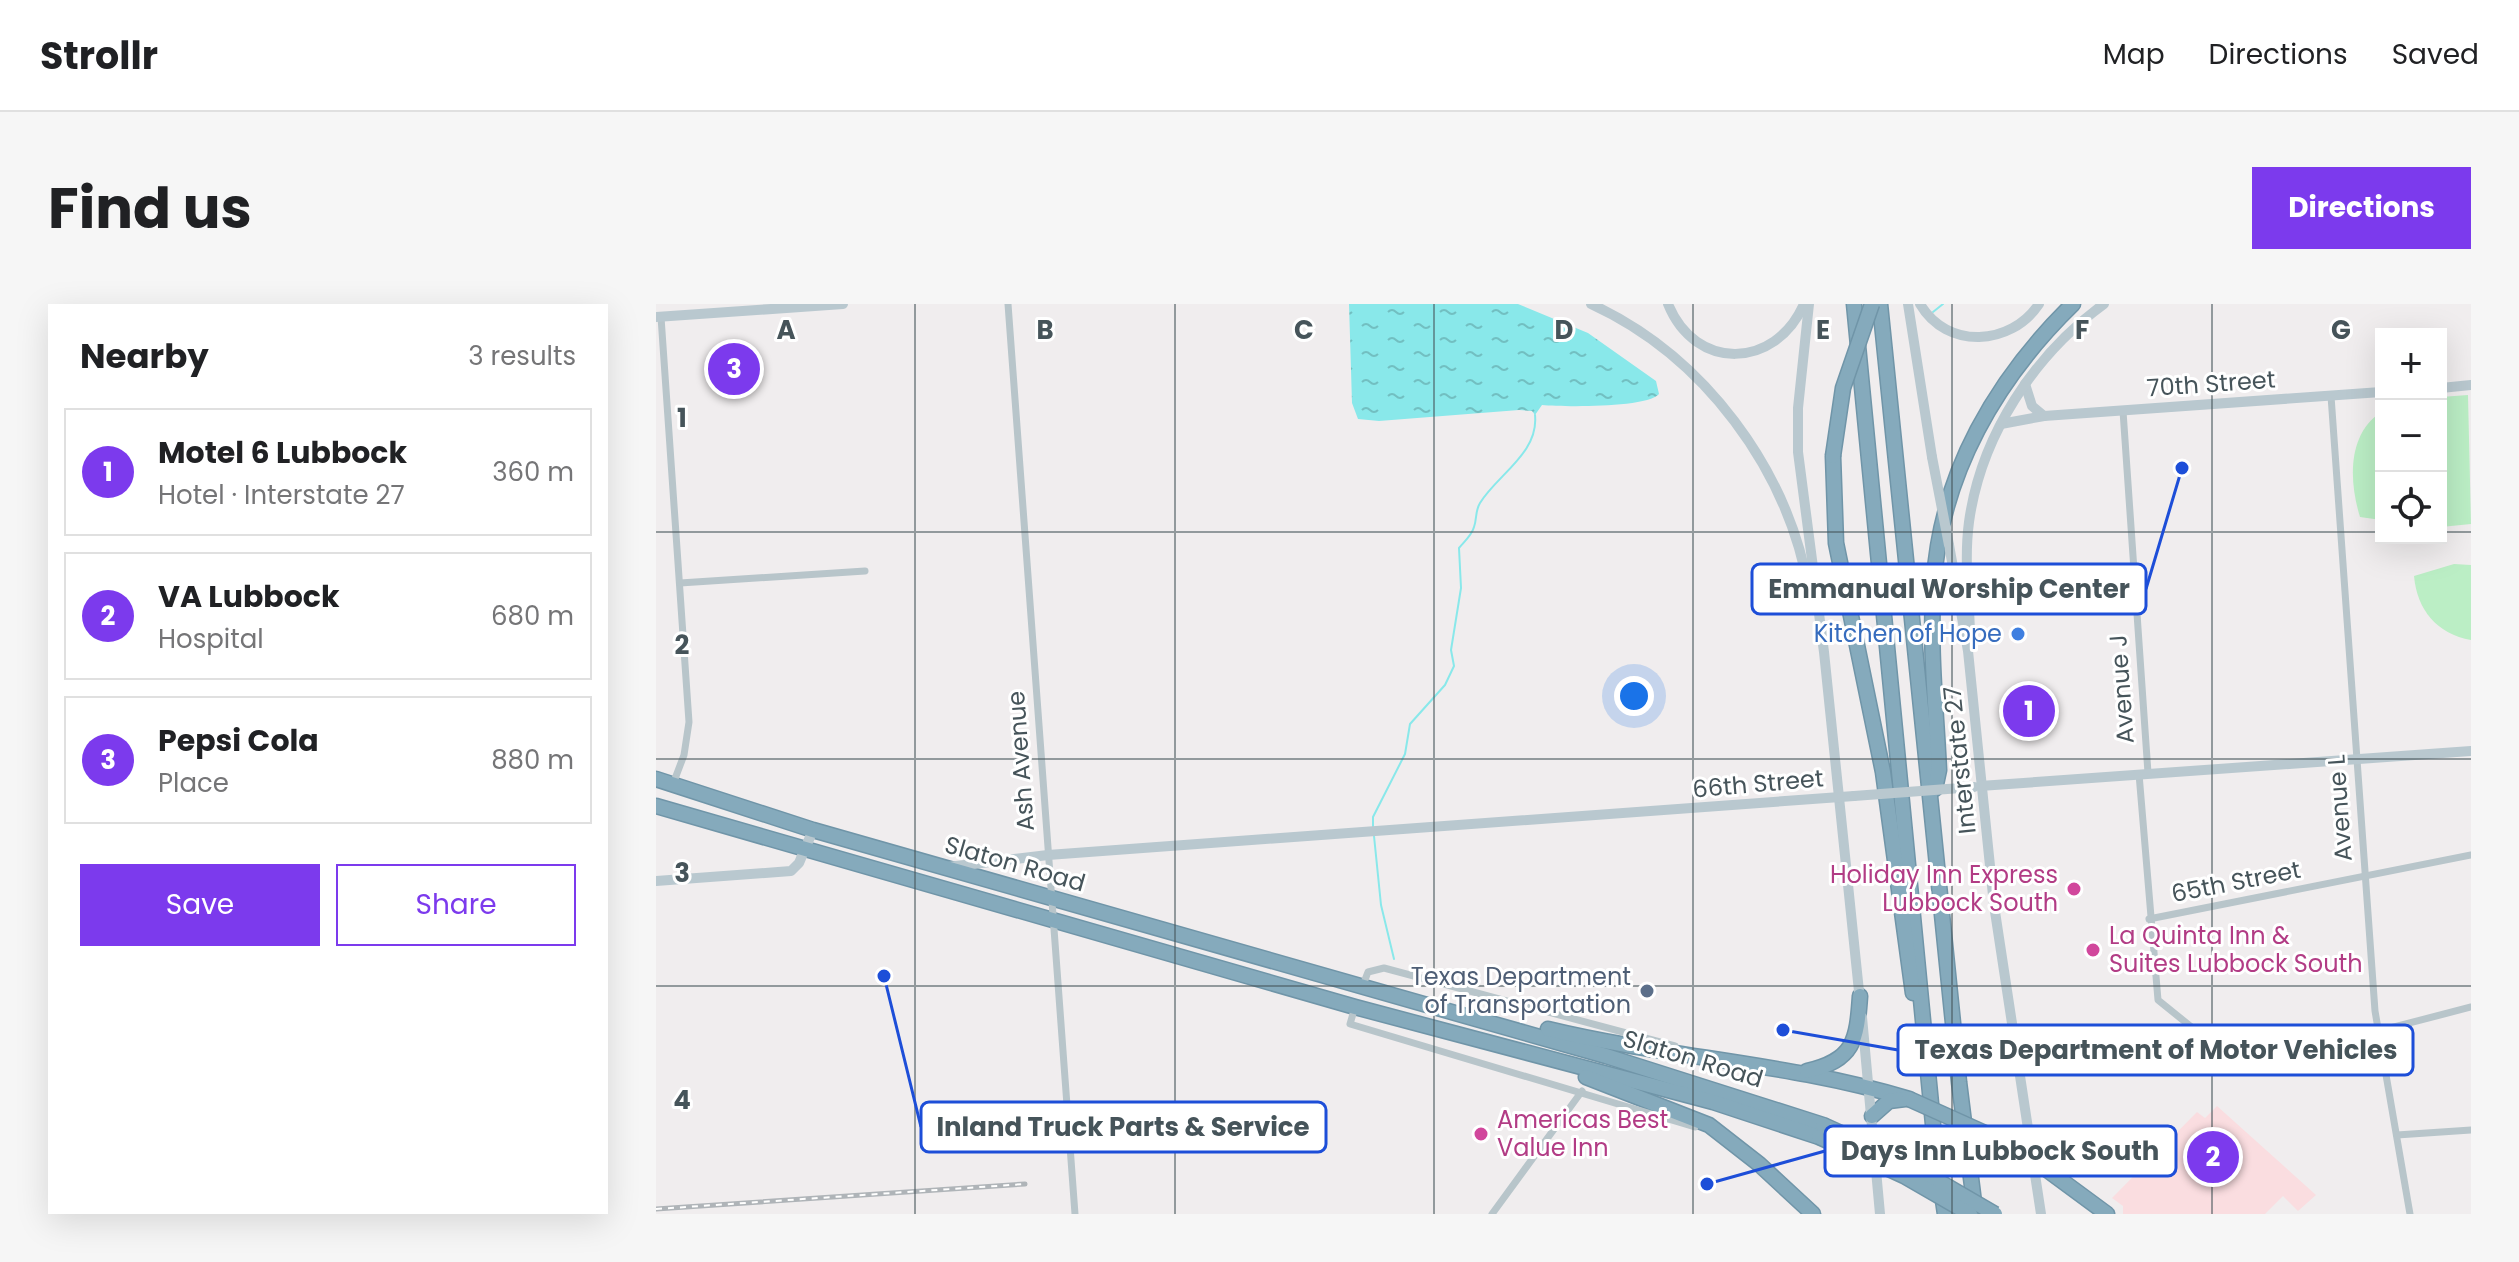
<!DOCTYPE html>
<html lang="en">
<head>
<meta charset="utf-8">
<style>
	:root { --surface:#fff; --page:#f6f6f6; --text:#202124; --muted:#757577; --line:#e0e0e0; --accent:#7c3aed }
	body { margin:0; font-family:Poppins,sans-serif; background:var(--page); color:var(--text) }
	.controls { position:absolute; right:24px; top:24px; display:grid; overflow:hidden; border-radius:0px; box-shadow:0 8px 32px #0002 }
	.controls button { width:72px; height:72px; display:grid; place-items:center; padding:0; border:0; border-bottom:2px solid var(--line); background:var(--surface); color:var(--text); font:40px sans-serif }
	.you { position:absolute; left:978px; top:392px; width:28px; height:28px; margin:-20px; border:6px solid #fff; border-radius:50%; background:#1a73e8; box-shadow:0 0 0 12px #1a73e833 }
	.badge { display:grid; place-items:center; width:52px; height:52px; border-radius:50%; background:var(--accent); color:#fff; font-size:26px; font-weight:700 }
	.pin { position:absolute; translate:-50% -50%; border:4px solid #fff; box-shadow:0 2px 8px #0006 }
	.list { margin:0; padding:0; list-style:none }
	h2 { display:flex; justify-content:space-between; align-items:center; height:104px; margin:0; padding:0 32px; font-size:34px }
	h2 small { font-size:26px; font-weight:400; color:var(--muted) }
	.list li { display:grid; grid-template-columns:52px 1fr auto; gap:24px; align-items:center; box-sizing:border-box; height:128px; margin:0 16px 16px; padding:0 16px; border:2px solid var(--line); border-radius:0px }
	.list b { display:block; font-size:30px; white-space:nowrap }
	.list p { margin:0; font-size:26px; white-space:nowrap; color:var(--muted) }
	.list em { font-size:26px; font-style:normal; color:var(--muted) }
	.actions { display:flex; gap:16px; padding:24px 32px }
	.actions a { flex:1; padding:18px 0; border:2px solid var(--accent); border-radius:0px; text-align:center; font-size:28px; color:var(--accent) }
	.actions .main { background:var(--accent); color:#fff }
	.icon { flex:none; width:44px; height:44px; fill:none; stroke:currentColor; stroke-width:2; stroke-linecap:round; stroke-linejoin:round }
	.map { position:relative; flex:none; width:1815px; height:910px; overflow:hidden; border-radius:0px }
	header { display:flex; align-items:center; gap:48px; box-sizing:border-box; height:112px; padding:0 40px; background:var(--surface); border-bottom:2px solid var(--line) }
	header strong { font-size:38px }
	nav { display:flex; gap:44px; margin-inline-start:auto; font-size:28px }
	.intro { display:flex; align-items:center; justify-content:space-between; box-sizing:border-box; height:192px; padding:0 48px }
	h1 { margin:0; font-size:56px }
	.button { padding:20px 36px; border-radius:0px; background:var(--accent); color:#fff; font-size:28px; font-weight:700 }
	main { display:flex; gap:48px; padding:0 48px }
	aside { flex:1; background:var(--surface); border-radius:0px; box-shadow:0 8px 32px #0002 }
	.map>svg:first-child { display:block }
</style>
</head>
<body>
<header>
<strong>Strollr</strong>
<nav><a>Map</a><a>Directions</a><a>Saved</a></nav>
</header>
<div class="intro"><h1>Find us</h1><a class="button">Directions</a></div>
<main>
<aside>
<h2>Nearby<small>3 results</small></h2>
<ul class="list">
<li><span class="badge">1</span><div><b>Motel 6 Lubbock</b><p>Hotel · Interstate 27</p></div><em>360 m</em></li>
<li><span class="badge">2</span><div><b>VA Lubbock</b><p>Hospital</p></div><em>680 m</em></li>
<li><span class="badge">3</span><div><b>Pepsi Cola</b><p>Place</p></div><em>880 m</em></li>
</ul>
<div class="actions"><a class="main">Save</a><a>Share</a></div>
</aside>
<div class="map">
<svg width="1815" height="910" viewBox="0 0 1815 910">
	<defs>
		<pattern id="water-ripples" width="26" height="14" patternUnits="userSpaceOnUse" patternTransform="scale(2)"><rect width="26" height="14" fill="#89e8ea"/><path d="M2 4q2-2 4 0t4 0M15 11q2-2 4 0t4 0" fill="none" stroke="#72bfc1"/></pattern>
	</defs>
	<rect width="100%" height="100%" fill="#f0edee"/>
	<path fill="#fadde0" d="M1561,802L1660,891L1642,907L1627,892L1609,910H1467V902L1456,894L1541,808L1549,814Z"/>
	<g fill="#bbeec5">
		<path d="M1812,91L1815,220L1785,223V93Z"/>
		<path d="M1725,108V216L1704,213C1693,177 1691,131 1725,108Z"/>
		<path d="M1798,260L1815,261V336C1781,330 1761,306 1758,272Z"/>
	</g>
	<path fill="url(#water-ripples)" d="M693,0H862L932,29L1000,77L1003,90C991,104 907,103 886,101L879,111L876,107L863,106L723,117L702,115L696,99Z"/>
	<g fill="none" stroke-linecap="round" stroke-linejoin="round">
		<g stroke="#89e8ea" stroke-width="2">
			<path d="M1277,8L1287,0"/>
			<path d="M717,523V513L749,450L754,420L789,381L798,362L795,346L805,284L803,244C808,238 816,231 818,223C821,215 819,207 824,199C841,171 883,149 879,111"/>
			<path d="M718,532L725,601L738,655"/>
		</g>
		<g stroke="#7095a8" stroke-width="17">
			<g id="highway">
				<path d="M1198,0L1279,841L1289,910"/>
				<path d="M1224,0L1303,778L1319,906"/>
				<path d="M1177,152L1180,239L1227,468L1257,689"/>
				<path d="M0,475L157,526L950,752L1167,821"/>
				<path d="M1279,485L1283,466C1280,404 1273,340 1278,277C1285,169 1341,74 1417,0"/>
				<path d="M0,502L699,703L1057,798L1163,833"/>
				<path d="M892,725C1012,754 1135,759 1253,795"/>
				<path d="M1151,767C1198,756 1201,737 1204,692"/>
				<path d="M930,773L1053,821L1103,860L1157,910"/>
				<path d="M1216,812L1233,797L1249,795"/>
				<path d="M1360,843L1451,910"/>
			</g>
		</g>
		<g stroke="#b8c5ca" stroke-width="7">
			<path d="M352,0L419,910"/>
			<path d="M5,13L33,418L28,451L17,480"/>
			<path d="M1675,92L1719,707L1754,910"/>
			<path d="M1467,107L1492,469"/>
			<path d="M24,279L209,267"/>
			<path d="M1483,470L1502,696L1554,738L1568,767L1815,703"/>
			<path d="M1493,615L1815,551"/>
			<path d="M707,681L712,668L728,664L1019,742"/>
			<path d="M699,703L694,720L1039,823"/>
			<path d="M1741,831L1815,826"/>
			<path d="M836,910L926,787"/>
		</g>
		<g stroke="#b9c8cf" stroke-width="10">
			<path d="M935,0C1048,52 1132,165 1153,287"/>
			<path d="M1012,0C1039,67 1119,66 1148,0"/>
			<path d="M1153,0L1142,104V148L1168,348L1204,697"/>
			<path d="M1252,0L1276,153"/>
			<path d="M1264,0C1291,46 1355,42 1383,0"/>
			<path d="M0,13L187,0"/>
			<path d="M1369,80L1376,102L1388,112"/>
			<path d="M1785,84L1815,81"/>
			<path d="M1345,120L1388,112L1725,88"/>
			<path d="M1293,241L1312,347L1338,601L1385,910"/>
			<path d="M1314,328C1313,292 1308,255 1313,218C1325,131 1378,51 1448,0"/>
			<path d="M1324,482L1815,447"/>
			<path d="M292,563L392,551L1198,492"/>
			<path d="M0,577L135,567L143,559L157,526"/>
			<path d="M1206,713L1224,910"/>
		</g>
		<use href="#highway" stroke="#85aabc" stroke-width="14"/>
		<g stroke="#afb4b8" stroke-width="5">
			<path id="rail" d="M0,905L369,880"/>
		</g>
		<use href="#rail" stroke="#fff" stroke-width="2" stroke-dasharray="6" stroke-linecap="butt"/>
		<g stroke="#7095a8" stroke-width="17" stroke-linecap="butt">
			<g id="highway-bridge">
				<path d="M1177,152L1187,84L1216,0"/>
				<path d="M1253,795L1360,843"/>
				<path d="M1167,821L1253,860L1339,910"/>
				<path d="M1163,833L1248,872L1314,910"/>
			</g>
		</g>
		<g stroke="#b9c8cf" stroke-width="10">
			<path d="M1276,153L1293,241"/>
			<path d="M1198,492L1318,483"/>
		</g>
		<use href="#highway-bridge" stroke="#85aabc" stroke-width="14"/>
	</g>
	<path fill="none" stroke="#46545a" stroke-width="2" stroke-opacity="0.55" d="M259,0V910M519,0V910M778,0V910M1037,0V910M1296,0V910M1556,0V910M0,228H1725M1785,228H1815M0,455H1815M0,682H1815"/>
	<circle fill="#3f7fe0" stroke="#fff" stroke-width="3" cx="1362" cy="330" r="8"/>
	<g fill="#d1479c" stroke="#fff" stroke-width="3">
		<circle cx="1418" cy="585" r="8"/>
		<circle cx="1437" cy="646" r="8"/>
		<circle cx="825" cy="830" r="8"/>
	</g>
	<circle fill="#5c6f8a" stroke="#fff" stroke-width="3" cx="991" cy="687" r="8"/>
	<g text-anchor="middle" stroke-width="6" stroke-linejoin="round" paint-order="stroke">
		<g font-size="24" fill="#46545a" stroke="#fff">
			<text transform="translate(1555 80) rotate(-4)" y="8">70th Street</text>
			<text transform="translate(1466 385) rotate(-94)" y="8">Avenue J</text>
			<text transform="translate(1304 456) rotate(-96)" y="8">Interstate 27</text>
			<text transform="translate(365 457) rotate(-94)" y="8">Ash Avenue</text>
			<text transform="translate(1102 480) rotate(-5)" y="8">66th Street</text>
			<text transform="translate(1684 504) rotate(-94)" y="8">Avenue L</text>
			<text transform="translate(359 560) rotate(16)" y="8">Slaton Road</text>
			<text transform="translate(1580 578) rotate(-11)" y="8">65th Street</text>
			<text transform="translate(1037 755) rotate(17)" y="8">Slaton Road</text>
		</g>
		<g font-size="24" fill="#366cbe" stroke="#fff" text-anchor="end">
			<text x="1346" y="338">Kitchen of Hope</text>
		</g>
		<g font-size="24" fill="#b23c85" stroke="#fff" text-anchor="start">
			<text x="1402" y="579" text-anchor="end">Holiday Inn Express<tspan x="1402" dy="28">Lubbock South</tspan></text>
			<text x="1453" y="640">La Quinta Inn &amp;<tspan x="1453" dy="28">Suites Lubbock South</tspan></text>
			<text x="841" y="824">Americas Best<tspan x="841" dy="28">Value Inn</tspan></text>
		</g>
		<g font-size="24" fill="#4e5e75" stroke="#fff" text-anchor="end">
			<text x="975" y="681">Texas Department<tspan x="975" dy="28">of Transportation</tspan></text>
		</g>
	</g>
	<g font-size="26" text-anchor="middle" font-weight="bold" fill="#46545a" stroke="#fff" stroke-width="6" stroke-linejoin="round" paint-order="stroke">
		<text x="130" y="35">A</text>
		<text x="389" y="35">B</text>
		<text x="648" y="35">C</text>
		<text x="908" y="35">D</text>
		<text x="1167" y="35">E</text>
		<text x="1426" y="35">F</text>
		<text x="1685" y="35">G</text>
		<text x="26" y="123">1</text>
		<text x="26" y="350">2</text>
		<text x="26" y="578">3</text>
		<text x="26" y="805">4</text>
	</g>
	<path fill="none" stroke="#1d4ed8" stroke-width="3" d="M1526 164L1490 285M1127 726L1242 746M228 672L265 823M1051 880L1169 847"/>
	<g fill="#1d4ed8" stroke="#fff" stroke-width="3">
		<circle cx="1526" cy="164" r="8"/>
		<circle cx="1127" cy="726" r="8"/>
		<circle cx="228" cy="672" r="8"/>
		<circle cx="1051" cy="880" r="8"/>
	</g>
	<g fill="#fff" stroke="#1d4ed8" stroke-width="3">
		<rect x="1096" y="260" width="394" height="50" rx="8"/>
		<rect x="1242" y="721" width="515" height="50" rx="8"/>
		<rect x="265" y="798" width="405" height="50" rx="8"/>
		<rect x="1169" y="822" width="351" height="50" rx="8"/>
	</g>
	<g font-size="26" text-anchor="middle" font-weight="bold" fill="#46545a">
		<text x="1293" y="294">Emmanual Worship Center</text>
		<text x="1500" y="755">Texas Department of Motor Vehicles</text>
		<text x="467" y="832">Inland Truck Parts &amp; Service</text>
		<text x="1344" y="856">Days Inn Lubbock South</text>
	</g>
</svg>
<div class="controls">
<button>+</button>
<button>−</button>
<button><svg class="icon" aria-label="locate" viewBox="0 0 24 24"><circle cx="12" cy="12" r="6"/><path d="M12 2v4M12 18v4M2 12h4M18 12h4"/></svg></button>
</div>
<div class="you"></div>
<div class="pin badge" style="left:1373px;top:407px">1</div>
<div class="pin badge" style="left:1557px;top:853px">2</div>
<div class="pin badge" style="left:78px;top:65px">3</div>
</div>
</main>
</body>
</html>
